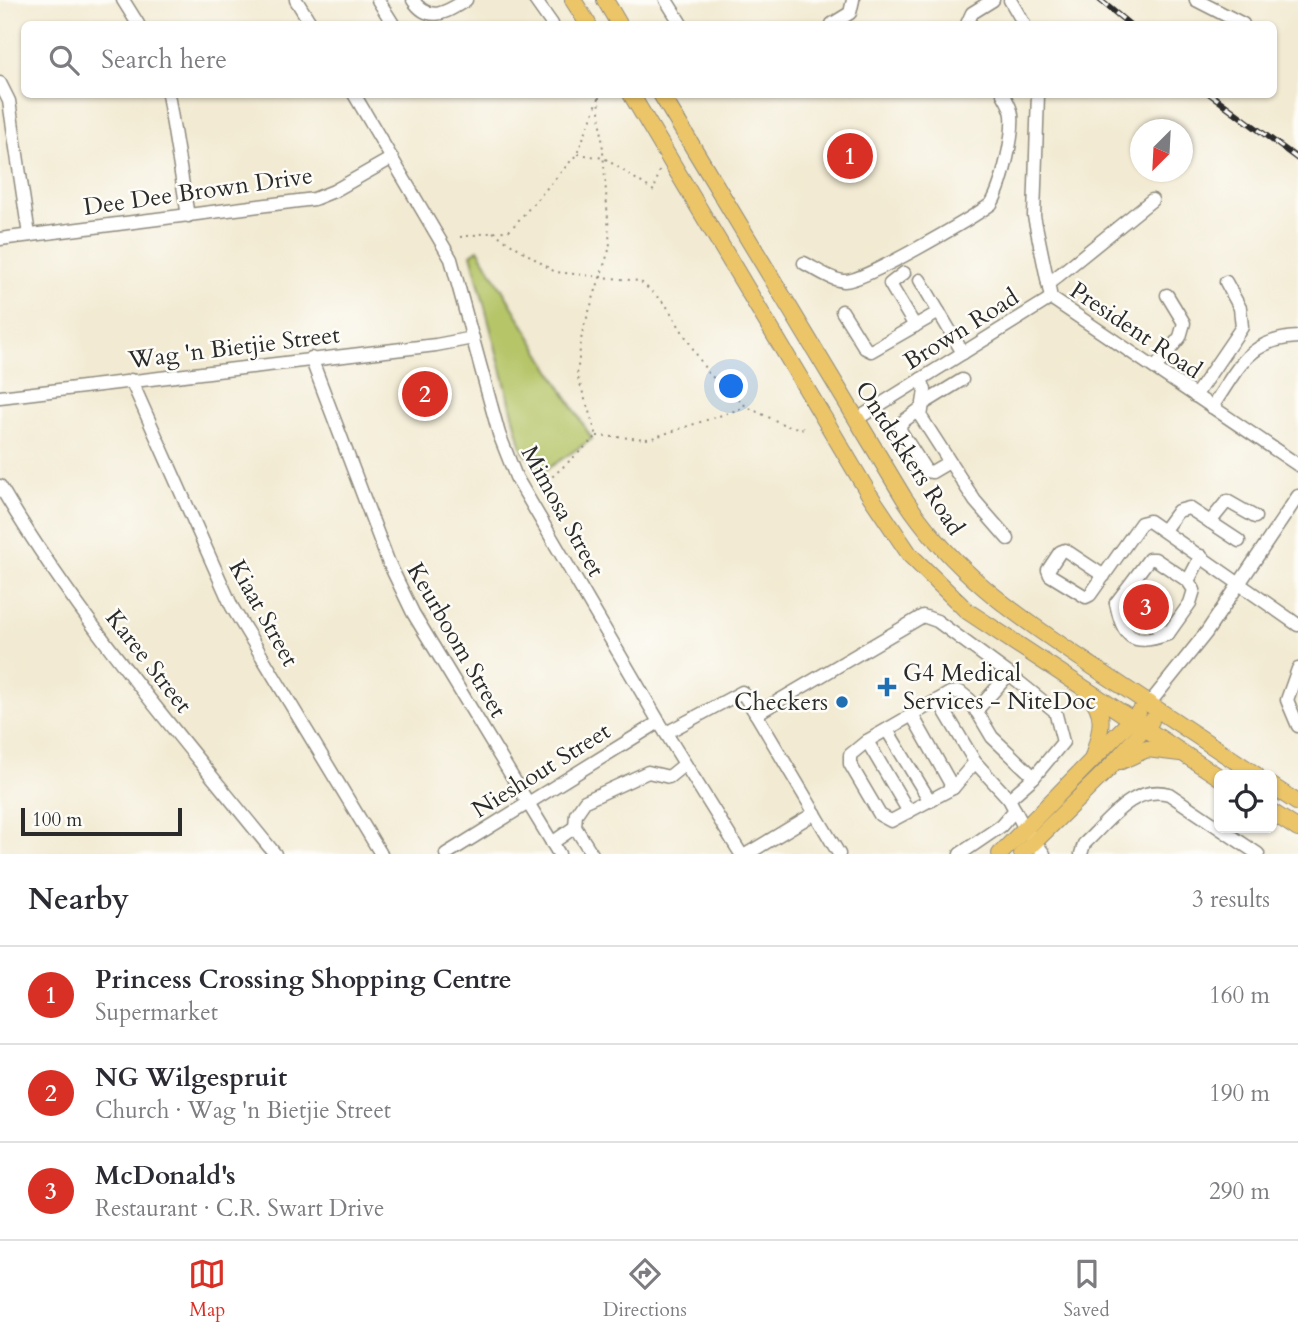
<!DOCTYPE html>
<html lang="en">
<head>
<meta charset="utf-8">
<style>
	:root { --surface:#fff; --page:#f2f2f3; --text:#2b2b33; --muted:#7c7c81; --line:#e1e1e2; --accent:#d93025 }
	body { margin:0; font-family:Cardo,serif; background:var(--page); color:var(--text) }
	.controls { position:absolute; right:21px; bottom:21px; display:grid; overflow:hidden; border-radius:10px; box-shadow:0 2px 5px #0004 }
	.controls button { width:63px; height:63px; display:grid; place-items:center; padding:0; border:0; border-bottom:2px solid var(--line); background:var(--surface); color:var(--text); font:35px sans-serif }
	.compass { position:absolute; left:1130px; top:119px; width:63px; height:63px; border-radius:50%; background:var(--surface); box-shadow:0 2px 5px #0004; rotate:204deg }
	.scale { position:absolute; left:21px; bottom:18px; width:161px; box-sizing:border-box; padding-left:7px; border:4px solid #2b2b2b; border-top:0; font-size:19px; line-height:24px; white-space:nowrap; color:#2b2b2b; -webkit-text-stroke:5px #fdfcf7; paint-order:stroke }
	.you { position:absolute; left:732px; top:387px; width:24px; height:24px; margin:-18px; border:5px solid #fff; border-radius:50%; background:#1a73e8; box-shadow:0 0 0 10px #1a73e833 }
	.badge { display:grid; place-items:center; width:46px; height:46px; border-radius:50%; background:var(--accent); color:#fff; font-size:23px; font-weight:700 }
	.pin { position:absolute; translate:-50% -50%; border:4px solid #fff; box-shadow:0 2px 7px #0006 }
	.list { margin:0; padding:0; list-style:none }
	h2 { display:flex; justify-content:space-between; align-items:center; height:91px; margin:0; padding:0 28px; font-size:30px }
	h2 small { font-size:23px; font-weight:400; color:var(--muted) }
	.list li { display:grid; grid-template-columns:46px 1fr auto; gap:21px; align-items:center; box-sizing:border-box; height:98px; padding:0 28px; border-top:2px solid var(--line) }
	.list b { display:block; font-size:26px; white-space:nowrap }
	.list p { margin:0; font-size:23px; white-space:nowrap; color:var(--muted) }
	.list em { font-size:23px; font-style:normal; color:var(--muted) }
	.icon { flex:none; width:38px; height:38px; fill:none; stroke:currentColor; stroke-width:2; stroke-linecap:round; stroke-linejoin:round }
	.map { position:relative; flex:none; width:1298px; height:854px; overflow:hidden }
	.search { position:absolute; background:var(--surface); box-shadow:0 2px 5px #0004; left:21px; right:21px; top:21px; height:77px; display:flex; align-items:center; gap:18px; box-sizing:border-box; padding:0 24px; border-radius:10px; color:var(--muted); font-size:26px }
	.sheet { height:385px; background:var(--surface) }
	nav { display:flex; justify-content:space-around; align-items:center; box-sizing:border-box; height:98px; border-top:2px solid var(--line); background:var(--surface); font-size:19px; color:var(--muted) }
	nav a { display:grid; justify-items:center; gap:4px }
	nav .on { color:var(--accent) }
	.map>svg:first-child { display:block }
</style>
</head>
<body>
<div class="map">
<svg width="1298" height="854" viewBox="0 0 1298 854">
	<rect width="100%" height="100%" fill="#fdfcf7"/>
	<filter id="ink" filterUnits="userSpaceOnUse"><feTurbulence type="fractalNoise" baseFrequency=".0143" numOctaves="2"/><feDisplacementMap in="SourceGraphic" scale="14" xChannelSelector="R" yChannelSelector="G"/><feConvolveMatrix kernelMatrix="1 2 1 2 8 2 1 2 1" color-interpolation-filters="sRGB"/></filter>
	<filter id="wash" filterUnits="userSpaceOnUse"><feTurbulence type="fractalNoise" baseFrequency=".00686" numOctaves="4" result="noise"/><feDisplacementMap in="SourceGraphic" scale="28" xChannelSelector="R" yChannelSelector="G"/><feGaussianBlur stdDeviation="1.57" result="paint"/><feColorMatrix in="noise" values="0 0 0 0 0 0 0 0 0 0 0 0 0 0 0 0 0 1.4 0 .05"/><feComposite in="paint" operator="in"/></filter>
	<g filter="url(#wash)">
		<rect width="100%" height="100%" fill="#f2ead2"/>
		<path fill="#b5c568" stroke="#70784a" stroke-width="2" d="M478,249L592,439L544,471L523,452L471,254Z"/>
	</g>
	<g filter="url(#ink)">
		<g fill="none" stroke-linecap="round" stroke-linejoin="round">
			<g stroke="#8e8a7e" stroke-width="15">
				<g id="minor">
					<path d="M123,0L138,24"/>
					<path d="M296,0L311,24"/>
					<path d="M378,0L393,24"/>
					<path d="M413,0C429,24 447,12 466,0"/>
					<path d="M535,0L552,24"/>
					<path d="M666,0L681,24"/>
					<path d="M1010,0L1024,24"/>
					<path d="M1196,0L1243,24"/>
					<path d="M832,24L850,13L853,0"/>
					<path d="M967,24L972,13L993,0"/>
					<path d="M0,83L9,101L29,235"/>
					<path d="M168,94L188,216"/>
					<path d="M354,94L451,259L499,434L516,477L659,722L741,854"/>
					<path d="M1038,94L1034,216L1051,298L1298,465"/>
					<path d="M0,239L314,199L334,191L392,158"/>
					<path d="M804,263C816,269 831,280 844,281C862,283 972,218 991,204C1002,188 1014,135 1012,115C1011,107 1007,101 1003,94"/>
					<path d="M904,273L890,284L915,326"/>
					<path d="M920,280L963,353"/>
					<path d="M1048,284L1152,200"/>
					<path d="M842,311L865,348L871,351L939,312"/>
					<path d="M311,358L388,561L413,613L559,854"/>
					<path d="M1155,368L1180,337L1184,323L1167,295"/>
					<path d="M921,379L925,390L921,417L975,501L1008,539"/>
					<path d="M131,380L232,607L381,854"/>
					<path d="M1195,396L1242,327L1240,308L1226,282"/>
					<path d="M0,397L436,345L473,338"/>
					<path d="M923,404L962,380"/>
					<path d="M1212,407C1238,369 1248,339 1298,337"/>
					<path d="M920,409L901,423L900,430L926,471L932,472L949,462"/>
					<path d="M857,419L1051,298"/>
					<path d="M0,486C77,618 179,735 275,854"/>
					<path d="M1210,522L1227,501L1255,517"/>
					<path d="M1164,530L1178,511L1189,508L1239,541"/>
					<path d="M1149,559H1155L1188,581L1194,590L1190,603L1168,634L1116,603Z"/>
					<path d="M1104,576L1065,550L1060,552L1048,570L1050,575L1086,597L1090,595L1141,523L1149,521L1298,625"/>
					<path d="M1188,581L1201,556"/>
					<path d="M1116,603C1123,637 1132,648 1168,634"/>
					<path d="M1298,669L1287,700L1298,726"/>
					<path d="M938,700L975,762"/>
					<path d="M1149,704L1206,633L1298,496"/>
					<path d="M976,711L1009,674L1055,711L1063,742L1034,777"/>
					<path d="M756,714L839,854"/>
					<path d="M912,715L953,788"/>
					<path d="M887,730L930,801"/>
					<path d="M666,733L742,692L756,714L923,616L937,621L1009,674"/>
					<path d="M867,741L909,812"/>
					<path d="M1009,799L1034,777L992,737L970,700L960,692L950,693L867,741L850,755V764L880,815L891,821L953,788L975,762L1009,799L1025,829L1044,854"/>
					<path d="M552,843L575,827"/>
					<path d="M446,854L659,722"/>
					<path d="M592,854L575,827L576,814L585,801L648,772L669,777L685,764"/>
					<path d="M747,854L815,813"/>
					<path d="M960,854L1001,826L1015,810"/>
					<path d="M1081,854L1084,844C1108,822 1133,784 1169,794L1258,854"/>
				</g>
			</g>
			<g stroke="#8e8a7e" stroke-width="18">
				<g id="major">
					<path d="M573,0L588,24"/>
					<path d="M605,0L619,24"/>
					<path d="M631,94L869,494L910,555L967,611L1219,777"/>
					<path d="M661,94L904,498C954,574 1018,616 1092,666C1147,703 1202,739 1256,775"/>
					<path d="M1088,694C1108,713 1100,733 1093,757"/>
					<path d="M1121,761L1147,749L1180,753"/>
					<path d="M1272,786L1298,803"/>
					<path d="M1272,812L1298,829"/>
					<path d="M1000,854L1138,713"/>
					<path d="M1022,854L1110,767L1151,721"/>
				</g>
			</g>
			<g stroke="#8e8a7e" stroke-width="2" stroke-dasharray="2 5" stroke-linecap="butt">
				<path d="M578,154L604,158L654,191L660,168"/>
				<path d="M493,232L555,272L640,281L666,305L708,373L747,407L787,426L806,429"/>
				<path d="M460,237L510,230L577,154L599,98"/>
				<path d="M597,436L649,439L746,407"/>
				<path d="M542,486L597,436L577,375L582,333L610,247L599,97"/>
			</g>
			<use href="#minor" stroke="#fff" stroke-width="12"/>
			<use href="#major" stroke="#ecc569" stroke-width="16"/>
			<g stroke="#2b2b2b" stroke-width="6">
				<g id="rail">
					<path d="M1100,0L1129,24"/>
					<path d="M1210,94L1298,159"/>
				</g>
			</g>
			<use href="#rail" stroke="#fdfcf7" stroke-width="3.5" stroke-dasharray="10" stroke-linecap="butt"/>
		</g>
	</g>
	<g fill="#1f6fb2" stroke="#fdfcf7" stroke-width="2.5">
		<path d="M883.5 676.5h7v7h7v7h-7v7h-7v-7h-7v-7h7z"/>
		<circle cx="842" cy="702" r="7"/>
	</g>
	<g text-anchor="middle" stroke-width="5" stroke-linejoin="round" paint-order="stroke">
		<g font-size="24" fill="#2b2b2b" stroke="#fdfcf7">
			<text transform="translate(198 191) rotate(-8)" y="8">Dee Dee Brown Drive</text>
			<text transform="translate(961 329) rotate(-32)" y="8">Brown Road</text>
			<text transform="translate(1136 330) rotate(34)" y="8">President Road</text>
			<text transform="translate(234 347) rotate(-7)" y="8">Wag 'n Bietjie Street</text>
			<text transform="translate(910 458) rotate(57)" y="8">Ontdekkers Road</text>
			<text transform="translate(563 511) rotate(61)" y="8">Mimosa Street</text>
			<text transform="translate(264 613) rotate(61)" y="8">Kiaat Street</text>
			<text transform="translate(457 640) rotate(60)" y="8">Keurboom Street</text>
			<text transform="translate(149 661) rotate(52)" y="8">Karee Street</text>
			<text transform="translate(541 770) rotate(-32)" y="8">Nieshout Street</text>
		</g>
		<g font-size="24" fill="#2b2b2b" stroke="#fdfcf7" text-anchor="start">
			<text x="903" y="681">G4 Medical<tspan x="903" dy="28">Services - NiteDoc</tspan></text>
			<text x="828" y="710" text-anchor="end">Checkers</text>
		</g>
	</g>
</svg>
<div class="controls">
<button><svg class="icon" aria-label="locate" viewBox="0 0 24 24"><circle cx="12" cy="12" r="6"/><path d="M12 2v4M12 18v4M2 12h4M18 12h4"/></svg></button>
</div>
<svg class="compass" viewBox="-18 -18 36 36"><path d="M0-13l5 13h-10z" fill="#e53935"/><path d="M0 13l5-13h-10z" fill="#7c7c81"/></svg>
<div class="scale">100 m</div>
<div class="you"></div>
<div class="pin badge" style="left:850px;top:156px">1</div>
<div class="pin badge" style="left:425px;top:394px">2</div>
<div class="pin badge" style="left:1146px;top:607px">3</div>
<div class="search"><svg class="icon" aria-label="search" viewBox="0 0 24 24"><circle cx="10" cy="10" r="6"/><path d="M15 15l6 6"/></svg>Search here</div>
</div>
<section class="sheet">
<h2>Nearby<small>3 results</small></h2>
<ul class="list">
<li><span class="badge">1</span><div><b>Princess Crossing Shopping Centre</b><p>Supermarket</p></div><em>160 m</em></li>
<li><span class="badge">2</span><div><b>NG Wilgespruit</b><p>Church · Wag 'n Bietjie Street</p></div><em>190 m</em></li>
<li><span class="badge">3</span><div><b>McDonald's</b><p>Restaurant · C.R. Swart Drive</p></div><em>290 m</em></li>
</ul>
</section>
<nav>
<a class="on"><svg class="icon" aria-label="map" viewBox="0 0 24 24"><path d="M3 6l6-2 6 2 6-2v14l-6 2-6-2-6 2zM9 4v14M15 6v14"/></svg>Map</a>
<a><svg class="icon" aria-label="directions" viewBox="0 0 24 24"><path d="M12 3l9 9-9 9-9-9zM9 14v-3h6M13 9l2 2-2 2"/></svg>Directions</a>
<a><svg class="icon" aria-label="saved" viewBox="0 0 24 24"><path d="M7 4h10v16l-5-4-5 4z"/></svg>Saved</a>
</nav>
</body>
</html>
